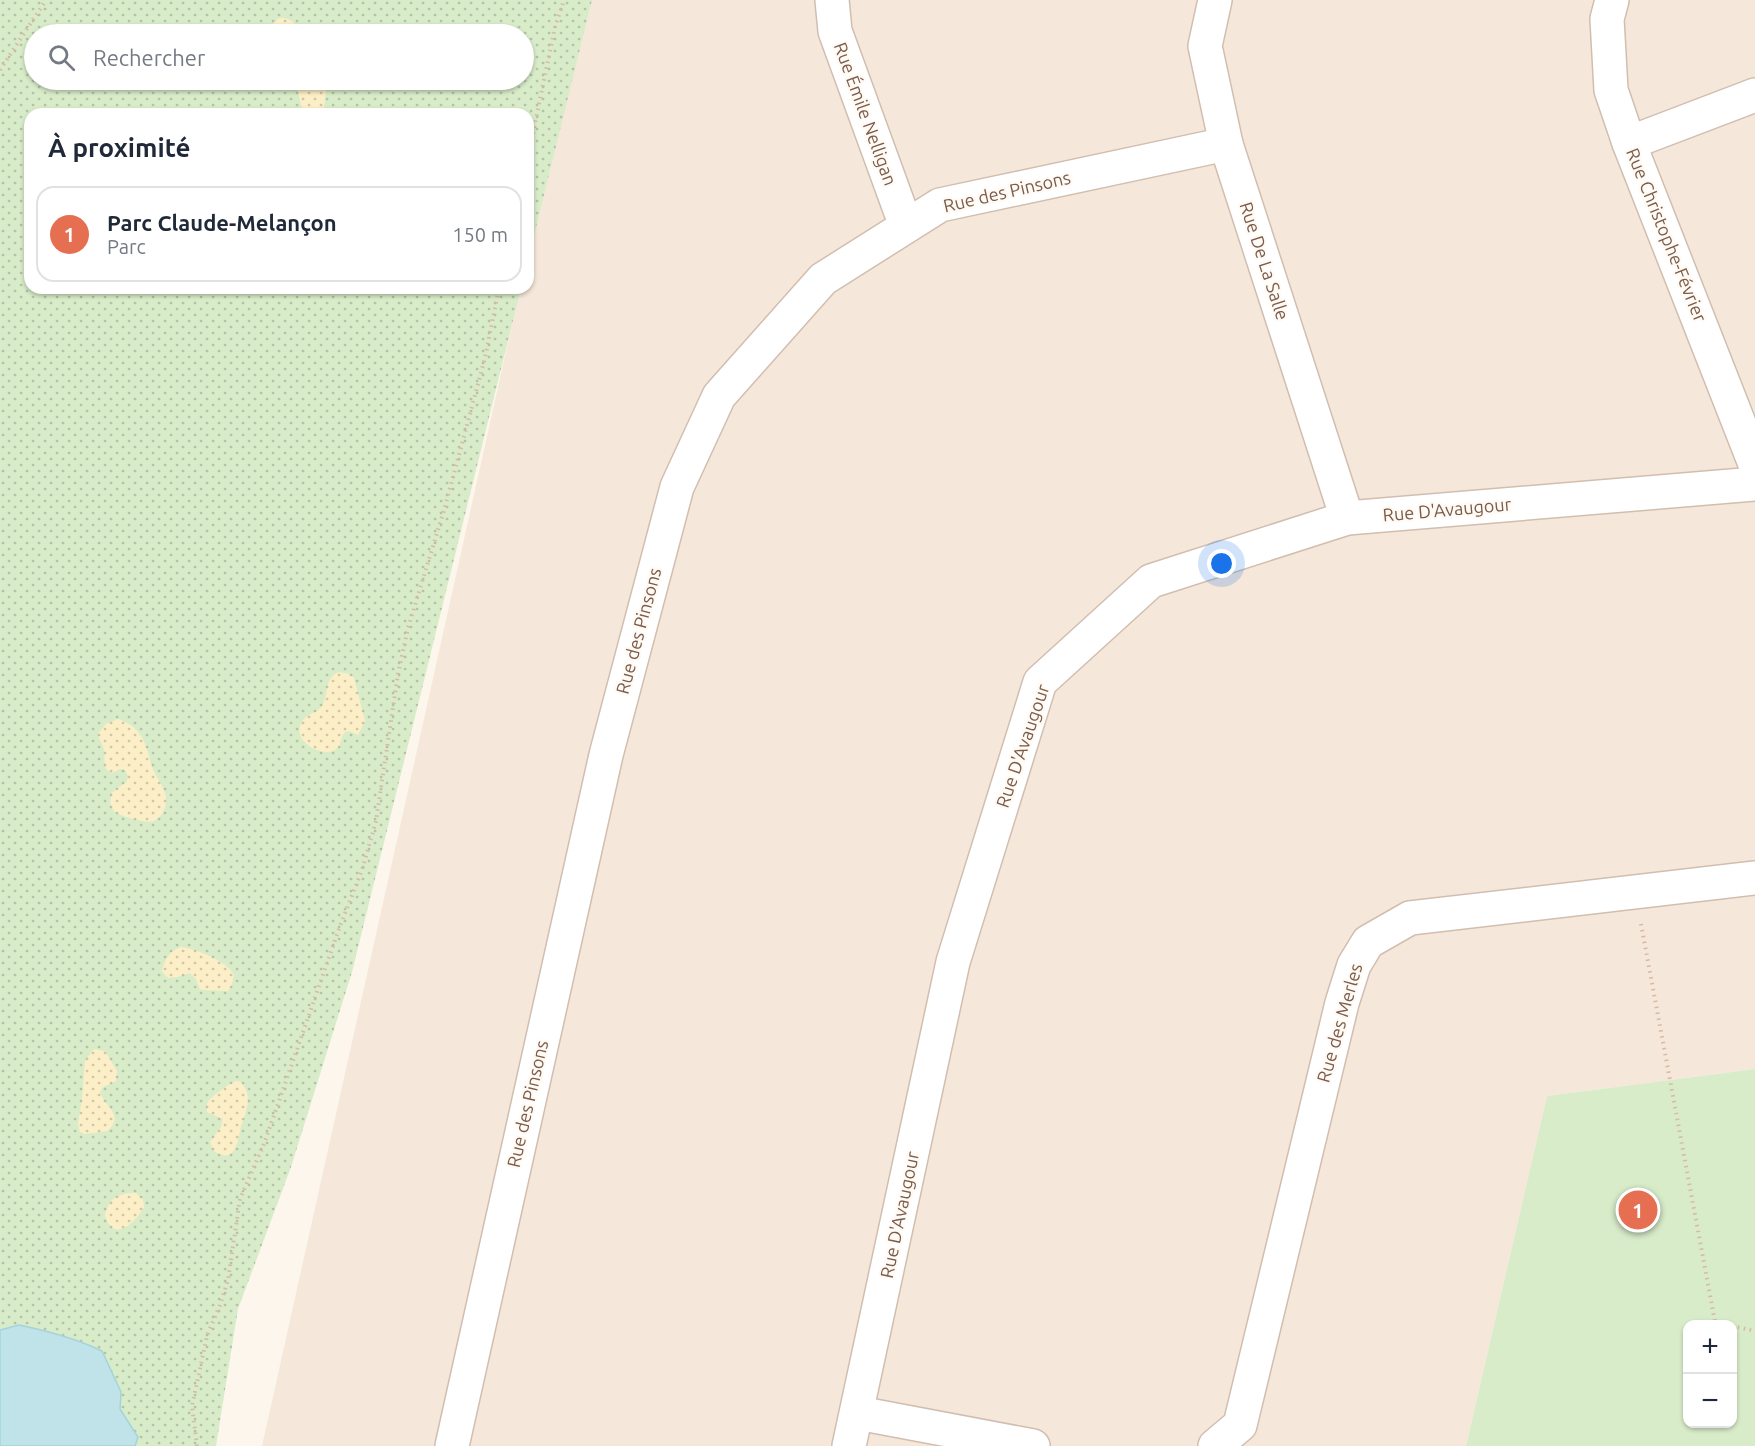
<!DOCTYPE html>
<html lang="fr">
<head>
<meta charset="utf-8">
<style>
	:root { --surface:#fff; --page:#f6f6f7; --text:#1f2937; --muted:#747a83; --line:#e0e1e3; --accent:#e76f51 }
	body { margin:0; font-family:Ubuntu,sans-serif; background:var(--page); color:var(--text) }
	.controls { position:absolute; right:18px; bottom:18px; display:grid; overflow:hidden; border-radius:12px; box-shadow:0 2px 4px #0004 }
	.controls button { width:54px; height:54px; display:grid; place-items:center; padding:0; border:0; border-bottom:2px solid var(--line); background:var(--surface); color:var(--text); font:30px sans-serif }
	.you { position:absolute; left:1222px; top:564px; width:21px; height:21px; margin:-15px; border:4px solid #fff; border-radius:50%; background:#1a73e8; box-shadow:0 0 0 9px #1a73e833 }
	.badge { display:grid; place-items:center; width:39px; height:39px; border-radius:50%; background:var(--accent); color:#fff; font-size:20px; font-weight:700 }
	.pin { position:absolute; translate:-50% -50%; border:3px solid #fff; box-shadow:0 2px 6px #0006 }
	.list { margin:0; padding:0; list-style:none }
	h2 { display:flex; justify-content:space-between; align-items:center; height:78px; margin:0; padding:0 24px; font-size:26px }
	h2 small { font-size:20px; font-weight:400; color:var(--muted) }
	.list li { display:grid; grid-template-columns:39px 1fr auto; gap:18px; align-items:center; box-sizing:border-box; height:96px; margin:0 12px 12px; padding:0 12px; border:2px solid var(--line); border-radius:18px }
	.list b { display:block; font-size:22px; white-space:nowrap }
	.list p { margin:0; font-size:20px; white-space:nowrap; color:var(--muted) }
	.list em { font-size:20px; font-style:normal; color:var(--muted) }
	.icon { flex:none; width:33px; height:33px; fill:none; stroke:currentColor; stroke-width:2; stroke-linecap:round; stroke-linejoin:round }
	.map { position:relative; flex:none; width:1755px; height:1446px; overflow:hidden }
	.search { position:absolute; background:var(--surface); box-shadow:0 2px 4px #0004; left:24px; top:24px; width:510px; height:66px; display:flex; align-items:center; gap:15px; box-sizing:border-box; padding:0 21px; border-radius:33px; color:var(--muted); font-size:22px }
	.panel { position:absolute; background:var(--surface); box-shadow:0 2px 4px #0004; left:24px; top:108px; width:510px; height:186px; border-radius:18px }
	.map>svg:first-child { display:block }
</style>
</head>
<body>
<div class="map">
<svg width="1755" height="1446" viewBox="0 0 1755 1446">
	<defs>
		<pattern id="grass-dots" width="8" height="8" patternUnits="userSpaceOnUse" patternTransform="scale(1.5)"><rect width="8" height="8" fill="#d8ecc9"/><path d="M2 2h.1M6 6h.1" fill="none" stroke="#b4c2a5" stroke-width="1.8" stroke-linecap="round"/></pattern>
		<pattern id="sand-dots" width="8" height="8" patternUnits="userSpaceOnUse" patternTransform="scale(1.5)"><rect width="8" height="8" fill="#fcefc7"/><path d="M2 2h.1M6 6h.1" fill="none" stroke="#d1c5a4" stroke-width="1.8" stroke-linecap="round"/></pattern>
	</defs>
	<rect width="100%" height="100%" fill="#fdf6ec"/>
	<path fill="#f5e8da" d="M584,0H1755V1069L1547,1096L1466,1446H262L520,288H528V252Z"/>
	<path fill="url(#grass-dots)" fill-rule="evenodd" d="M0,0H592L528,260V114H30V288H521L352,972L291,1167L238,1309L216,1446H0ZM34,34H524V80H34Z"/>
	<g fill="url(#sand-dots)">
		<path d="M279,18C290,17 297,24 300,34H272L270,27Z"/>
		<path d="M287,80H322L326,91L324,107C302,130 300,99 297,86Z"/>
		<path d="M339,672L349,674L354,678L365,721L358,735L349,731L345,732L342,736L339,747C332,753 326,753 317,750C304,745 292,732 305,718C311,713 320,711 323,704C329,692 324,678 339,672Z"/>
		<path d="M118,719C138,725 146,741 150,760C153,779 174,791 163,812C156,825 146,822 134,819C119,815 106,812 112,793L127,781L128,776L125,770L120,769L112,773C101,768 106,760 104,750C103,744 99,740 98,734L106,724Z"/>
		<path d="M181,947C196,949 227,961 234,975L231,987L228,991L203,990L200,989L196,979L190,973L177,977L168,978L162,971C165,959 169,951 181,947Z"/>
		<path d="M94,1049L105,1051L117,1071L116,1081L103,1087L100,1092C104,1106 126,1116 107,1131L85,1134L80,1132L78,1124L82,1099L85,1061Z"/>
		<path d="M237,1081L241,1082C255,1099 244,1113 240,1131C237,1146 233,1164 214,1151L210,1142L221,1127L223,1119L207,1112C207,1108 206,1106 208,1102C212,1096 231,1082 237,1081Z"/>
		<path d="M136,1193L143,1200L144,1207C135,1223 113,1244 105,1215C109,1198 119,1193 136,1193Z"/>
	</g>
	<path fill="#d8ecc9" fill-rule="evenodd" d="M1755,1069V1446H1466L1547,1096ZM1732,1324V1424H1688V1324Z"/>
	<path fill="#bfe3e8" stroke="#a5d3da" stroke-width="1.5" d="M19,1325C48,1331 75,1338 102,1351L121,1392L120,1409L138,1437L135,1446H0V1330Z"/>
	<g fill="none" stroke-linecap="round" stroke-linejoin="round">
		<g stroke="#d1beb0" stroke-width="36">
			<g id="minor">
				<path d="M832,0L835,31L906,226"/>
				<path d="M1215,0L1205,46L1226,144L1347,518"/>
				<path d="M1612,0L1607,19L1611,90L1629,143L1755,464"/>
				<path d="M1629,143L1755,95"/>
				<path d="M858,1413L1033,1446"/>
				<path d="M452,1446L606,755L677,487L719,396L823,279L940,205L1226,144"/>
				<path d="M849,1446L953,962L1040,682L1151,581L1347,518L1755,484"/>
				<path d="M1215,1446L1240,1425L1342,1003L1354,965L1368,942L1410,918L1755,878"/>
			</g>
		</g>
		<g stroke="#d9b8a5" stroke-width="4" stroke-dasharray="1.5 4.5" stroke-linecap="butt">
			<path d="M0,70L46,0"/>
			<path d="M528,157L555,27L564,0"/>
			<path d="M1641,924L1715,1322L1726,1324"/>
			<path d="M1732,1326L1755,1331"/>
			<path d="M197,1446L192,1406L207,1336L220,1305L228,1280L240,1199L264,1144L340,926L362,870L376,821L398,674L408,628L445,507L485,358L499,288"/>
		</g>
		<use href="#minor" stroke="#fff" stroke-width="33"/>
	</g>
	<g text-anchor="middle" stroke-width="4.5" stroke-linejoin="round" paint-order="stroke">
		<g font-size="18" fill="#7a5c4d" stroke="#fffaf3">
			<text transform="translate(865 114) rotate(70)" y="6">Rue Émile Nelligan</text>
			<text transform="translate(1007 192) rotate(-13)" y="6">Rue des Pinsons</text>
			<text transform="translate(1666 235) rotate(68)" y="6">Rue Christophe-Février</text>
			<text transform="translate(1264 261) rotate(72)" y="6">Rue De La Salle</text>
			<text transform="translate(1447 510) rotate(-5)" y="6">Rue D'Avaugour</text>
			<text transform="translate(639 631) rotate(-75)" y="6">Rue des Pinsons</text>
			<text transform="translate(1023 746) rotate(-71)" y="6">Rue D'Avaugour</text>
			<text transform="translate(1340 1023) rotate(-74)" y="6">Rue des Merles</text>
			<text transform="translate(528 1104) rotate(-77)" y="6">Rue des Pinsons</text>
			<text transform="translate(900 1215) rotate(-78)" y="6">Rue D'Avaugour</text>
		</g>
	</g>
</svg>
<div class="controls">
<button>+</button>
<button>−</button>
</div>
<div class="you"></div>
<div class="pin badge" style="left:1638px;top:1210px">1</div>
<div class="search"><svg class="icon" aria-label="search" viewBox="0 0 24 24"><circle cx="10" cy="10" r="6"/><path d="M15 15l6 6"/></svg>Rechercher</div>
<section class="panel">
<h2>À proximité<small></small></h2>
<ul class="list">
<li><span class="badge">1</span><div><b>Parc Claude-Melançon</b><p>Parc</p></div><em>150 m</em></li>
</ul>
</section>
</div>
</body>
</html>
